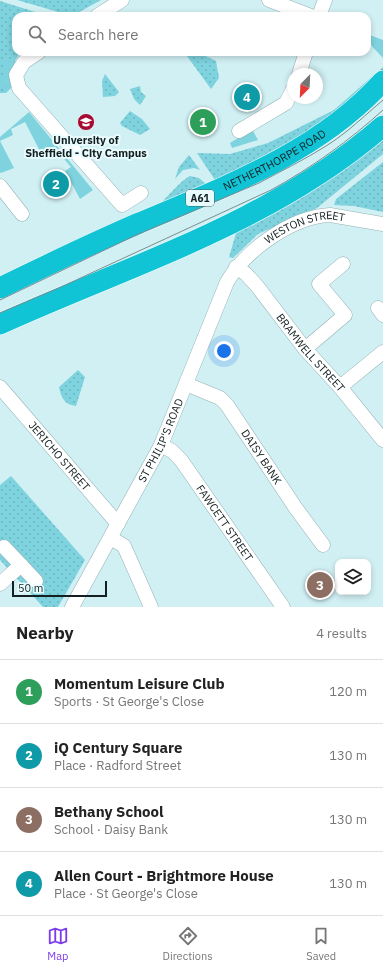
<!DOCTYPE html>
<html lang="en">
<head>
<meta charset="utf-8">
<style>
	:root { --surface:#fff; --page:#f6f6f6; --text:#222; --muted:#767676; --line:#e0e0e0; --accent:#7c3aed }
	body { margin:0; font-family:"IBM Plex Sans",sans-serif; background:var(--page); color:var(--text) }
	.controls { position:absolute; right:12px; bottom:12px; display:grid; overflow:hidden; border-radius:8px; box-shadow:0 2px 6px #0003 }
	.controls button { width:36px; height:36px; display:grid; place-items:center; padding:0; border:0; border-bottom:1px solid var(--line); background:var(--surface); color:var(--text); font:20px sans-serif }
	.compass { position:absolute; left:287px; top:68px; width:36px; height:36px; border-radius:50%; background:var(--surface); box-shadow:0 2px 6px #0003; rotate:204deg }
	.scale { position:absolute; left:12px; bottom:10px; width:95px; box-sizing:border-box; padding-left:4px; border:2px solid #141f21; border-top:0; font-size:11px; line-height:14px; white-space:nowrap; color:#141f21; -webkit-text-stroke:3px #e8fbfd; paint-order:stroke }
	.you { position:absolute; left:224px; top:351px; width:14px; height:14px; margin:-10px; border:3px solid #fff; border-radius:50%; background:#1a73e8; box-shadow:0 0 0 6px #1a73e833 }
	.badge { display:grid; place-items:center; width:26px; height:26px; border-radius:50%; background:var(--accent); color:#fff; font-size:13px; font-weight:700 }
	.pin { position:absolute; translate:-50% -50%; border:2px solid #fff; box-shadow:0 1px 4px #0006 }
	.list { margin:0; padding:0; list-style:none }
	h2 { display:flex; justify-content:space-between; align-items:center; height:52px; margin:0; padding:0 16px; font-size:17px }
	h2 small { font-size:13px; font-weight:400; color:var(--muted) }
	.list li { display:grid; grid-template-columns:26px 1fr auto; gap:12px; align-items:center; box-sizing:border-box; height:64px; padding:0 16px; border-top:1px solid var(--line) }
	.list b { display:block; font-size:15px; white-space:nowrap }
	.list p { margin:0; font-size:13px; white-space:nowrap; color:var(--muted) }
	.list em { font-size:13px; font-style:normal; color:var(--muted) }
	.icon { flex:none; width:22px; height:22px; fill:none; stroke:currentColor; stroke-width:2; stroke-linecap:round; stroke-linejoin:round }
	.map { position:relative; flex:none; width:383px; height:607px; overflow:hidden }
	.search { position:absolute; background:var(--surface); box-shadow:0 2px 6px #0003; left:12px; right:12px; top:12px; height:44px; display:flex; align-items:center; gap:10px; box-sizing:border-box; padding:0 14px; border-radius:12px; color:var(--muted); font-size:15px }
	.sheet { height:308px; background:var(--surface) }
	nav { display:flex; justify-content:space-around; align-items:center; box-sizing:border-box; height:56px; border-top:1px solid var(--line); background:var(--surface); font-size:11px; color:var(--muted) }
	nav a { display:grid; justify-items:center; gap:2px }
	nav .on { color:var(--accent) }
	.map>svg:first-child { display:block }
</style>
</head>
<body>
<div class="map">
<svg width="383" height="607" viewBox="0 0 383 607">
	<defs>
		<pattern id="grass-dots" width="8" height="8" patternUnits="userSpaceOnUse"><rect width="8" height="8" fill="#7ed3de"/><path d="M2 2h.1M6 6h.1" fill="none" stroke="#6cb5be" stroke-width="1.8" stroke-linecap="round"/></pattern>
	</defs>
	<rect width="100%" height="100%" fill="#d1f0f4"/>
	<g fill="url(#grass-dots)">
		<path d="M17,0H101L72,16Z"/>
		<path d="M0,1L48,16H16V52H20C15,62 6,74 12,87L6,93H0Z"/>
		<path d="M184,52H197L216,61L219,78L211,89Z"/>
		<path d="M383,67V70L365,89L298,142L215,180L197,153L230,154L268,143L334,110Z"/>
		<path d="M105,74L119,92L115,96L103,97L102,81Z"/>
		<path d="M140,86L141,92L146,96L140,105L134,99L130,89Z"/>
		<path d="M130,111L142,119L150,129L140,135L122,126L120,123Z"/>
		<path d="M383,137V154L317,208L258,234L233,258L229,257L237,230Z"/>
		<path d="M189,155L200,170L194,168L183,170L175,179L179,167Z"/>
		<path d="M383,162V212L354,206L334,205L336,199Z"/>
		<path d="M190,176L199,178L206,184L156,208C166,199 180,181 190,176Z"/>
		<path d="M78,370L85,377L76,406C65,405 61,398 59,387Z"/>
		<path d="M11,476L85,560L58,607H43L0,560V485Z"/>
	</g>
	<g fill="#7ed3de">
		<path d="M367,34L383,40V58L367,41Z"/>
		<path d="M4,60L15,62L11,73L12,87L0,86V82L5,75Z"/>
		<path d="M29,112L93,190L80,199L65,171L71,167L54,147L41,153L25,122L11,129L13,135L0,141L14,168L1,173L0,172V137Z"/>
		<path d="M252,129L258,140L232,148L230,143Z"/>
	</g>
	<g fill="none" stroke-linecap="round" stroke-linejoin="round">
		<g stroke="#92b0b4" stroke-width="15">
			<g id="minor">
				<path d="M269,0L311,16"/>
				<path d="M97,16L122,0"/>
				<path d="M319,16L325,0"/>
				<path d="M39,52L24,62L16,75L19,88L122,205L141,193"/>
				<path d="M299,74L306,52"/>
				<path d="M239,131L286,103L293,89"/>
				<path d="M0,186L22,214"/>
				<path id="s1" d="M236,267L246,274L257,286L305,349L340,387L383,440"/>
				<path d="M378,308L383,315"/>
				<path d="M305,349L345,315L319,284L343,264"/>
				<path id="s2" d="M186,384L220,398L227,405L295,507L323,545"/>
				<path id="s3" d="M0,387L118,524"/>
				<path d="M340,387L383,352"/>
				<path id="s4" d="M161,445L172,451L181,460L283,607"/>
				<path d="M111,538L124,546L151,607"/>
				<path d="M4,547L36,581"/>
				<path d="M0,584L21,565"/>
				<path id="s5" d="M72,607L161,445L227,282C246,250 291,217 330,215L383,224"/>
			</g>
		</g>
		<g stroke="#fff" stroke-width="22">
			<g id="highway">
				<path id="s6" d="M0,288C45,266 91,244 137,224C224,187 318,153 383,81"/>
				<path d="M0,324C130,265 273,222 383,126"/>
			</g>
		</g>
		<use href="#minor" stroke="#fff" stroke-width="14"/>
		<use href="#highway" stroke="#10c4d6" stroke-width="21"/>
		<g stroke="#788e91" stroke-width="1">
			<path d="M0,300L136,235L259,183C281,171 304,160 326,146C347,133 364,116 383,100"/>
			<path d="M0,313L61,287L271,190C311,168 349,141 383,110"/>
		</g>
	</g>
	<defs>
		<g id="university-disc" transform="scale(0.9)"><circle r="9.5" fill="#a60b33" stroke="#e8fbfd"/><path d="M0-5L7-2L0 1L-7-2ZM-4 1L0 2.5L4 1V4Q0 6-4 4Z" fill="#fff"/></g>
	</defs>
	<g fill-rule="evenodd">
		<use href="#university-disc" x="86" y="122"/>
	</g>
	<g text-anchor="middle" stroke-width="4" stroke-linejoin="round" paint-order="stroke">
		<rect fill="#e8fbfd" stroke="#546163" stroke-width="1" x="186" y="190" width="28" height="16" rx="3"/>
		<g font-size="10" font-weight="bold" fill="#141f21">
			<text x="200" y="202">A61</text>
		</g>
		<g font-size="11" font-weight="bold" fill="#141f21" stroke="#e8fbfd">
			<text x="86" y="144">University of<tspan x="86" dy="13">Sheffield - City Campus</tspan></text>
		</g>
		<g font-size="11" fill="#141f21" stroke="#e8fbfd">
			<text dy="4" stroke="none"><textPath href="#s6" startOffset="303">NETHERTHORPE ROAD</textPath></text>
			<text dy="4" stroke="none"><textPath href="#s5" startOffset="460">WESTON STREET</textPath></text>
			<text dy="4" stroke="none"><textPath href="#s1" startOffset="114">BRAMWELL STREET</textPath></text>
			<text dy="4" stroke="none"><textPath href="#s5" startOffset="189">ST PHILIP'S ROAD</textPath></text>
			<text dy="4" stroke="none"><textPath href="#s3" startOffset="91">JERICHO STREET</textPath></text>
			<text dy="4" stroke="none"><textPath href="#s2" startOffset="109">DAISY BANK</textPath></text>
			<text dy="4" stroke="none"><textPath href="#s4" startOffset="102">FAWCETT STREET</textPath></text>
		</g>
	</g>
</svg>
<div class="controls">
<button><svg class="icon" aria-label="layers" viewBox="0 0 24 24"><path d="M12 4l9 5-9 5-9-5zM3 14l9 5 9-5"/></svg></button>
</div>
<svg class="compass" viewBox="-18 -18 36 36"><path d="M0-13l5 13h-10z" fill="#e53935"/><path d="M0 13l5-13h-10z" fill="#767676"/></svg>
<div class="scale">50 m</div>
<div class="you"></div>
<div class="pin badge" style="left:203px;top:122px;background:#2e9e5b">1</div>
<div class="pin badge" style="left:56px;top:184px;background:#0f9aa8">2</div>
<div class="pin badge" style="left:320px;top:585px;background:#8d6e63">3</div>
<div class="pin badge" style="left:247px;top:97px;background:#0f9aa8">4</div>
<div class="search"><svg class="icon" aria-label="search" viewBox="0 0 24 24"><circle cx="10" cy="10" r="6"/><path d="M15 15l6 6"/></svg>Search here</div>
</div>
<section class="sheet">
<h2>Nearby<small>4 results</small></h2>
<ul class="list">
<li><span class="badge" style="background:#2e9e5b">1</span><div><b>Momentum Leisure Club</b><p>Sports · St George's Close</p></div><em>120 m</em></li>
<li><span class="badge" style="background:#0f9aa8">2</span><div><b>iQ Century Square</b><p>Place · Radford Street</p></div><em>130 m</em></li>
<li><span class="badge" style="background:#8d6e63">3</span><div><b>Bethany School</b><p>School · Daisy Bank</p></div><em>130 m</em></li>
<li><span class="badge" style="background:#0f9aa8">4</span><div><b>Allen Court - Brightmore House</b><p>Place · St George's Close</p></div><em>130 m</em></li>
</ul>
</section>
<nav>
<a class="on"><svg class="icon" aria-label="map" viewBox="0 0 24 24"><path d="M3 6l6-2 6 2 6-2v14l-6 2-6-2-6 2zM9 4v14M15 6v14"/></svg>Map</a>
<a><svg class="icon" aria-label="directions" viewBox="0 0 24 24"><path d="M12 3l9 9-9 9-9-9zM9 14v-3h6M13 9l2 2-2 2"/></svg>Directions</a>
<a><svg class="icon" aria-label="saved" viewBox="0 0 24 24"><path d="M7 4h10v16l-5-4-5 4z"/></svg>Saved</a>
</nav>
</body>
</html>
